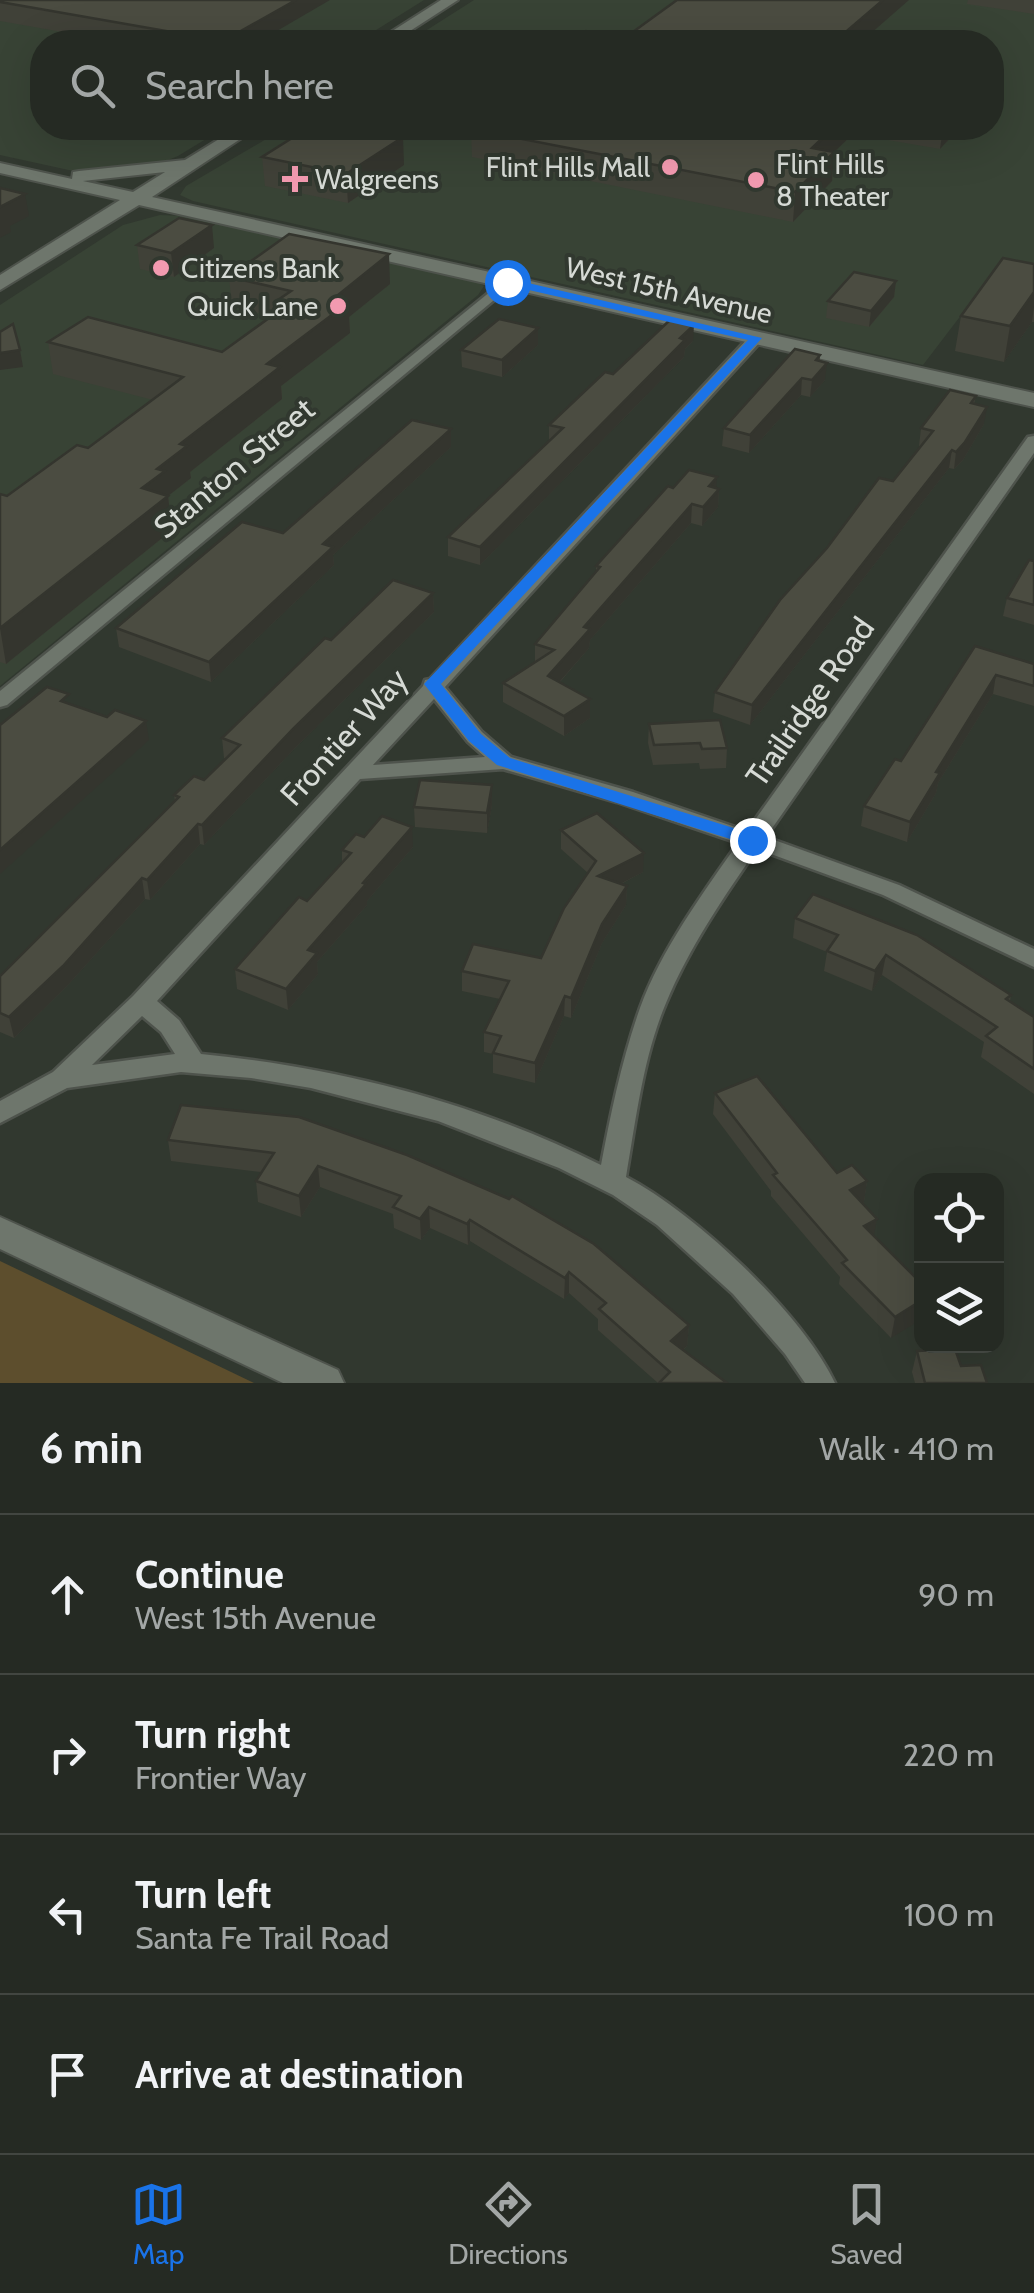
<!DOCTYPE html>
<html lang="en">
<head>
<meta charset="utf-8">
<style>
	:root { --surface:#252a23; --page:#313630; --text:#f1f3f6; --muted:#a3a7a6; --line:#424641; --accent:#1a73e8 }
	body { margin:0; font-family:Cabin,sans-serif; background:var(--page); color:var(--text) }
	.controls { position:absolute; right:30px; bottom:30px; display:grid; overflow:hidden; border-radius:20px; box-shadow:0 10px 40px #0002 }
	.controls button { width:90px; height:90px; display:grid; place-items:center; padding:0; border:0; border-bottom:2px solid var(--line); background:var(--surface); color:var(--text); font:50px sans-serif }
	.stop { position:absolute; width:30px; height:30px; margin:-22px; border:8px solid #1a73e8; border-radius:50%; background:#fff }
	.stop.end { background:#1a73e8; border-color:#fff; box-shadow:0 2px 10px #0008 }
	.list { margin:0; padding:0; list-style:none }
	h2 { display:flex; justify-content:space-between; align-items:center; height:130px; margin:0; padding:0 40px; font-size:42px }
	h2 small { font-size:32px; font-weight:400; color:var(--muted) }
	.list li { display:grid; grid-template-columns:65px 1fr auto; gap:30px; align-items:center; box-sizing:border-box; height:160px; padding:0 40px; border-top:2px solid var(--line) }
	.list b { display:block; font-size:38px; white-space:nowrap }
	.list p { margin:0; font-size:32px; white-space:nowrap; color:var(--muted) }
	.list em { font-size:32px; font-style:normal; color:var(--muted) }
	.icon { flex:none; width:55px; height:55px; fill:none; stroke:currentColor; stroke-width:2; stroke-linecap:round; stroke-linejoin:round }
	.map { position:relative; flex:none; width:1034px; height:1383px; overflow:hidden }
	.search { position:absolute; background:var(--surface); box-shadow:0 10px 40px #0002; left:30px; right:30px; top:30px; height:110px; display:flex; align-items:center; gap:25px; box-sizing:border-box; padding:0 35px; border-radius:40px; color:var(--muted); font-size:38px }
	.sheet { height:770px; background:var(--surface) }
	nav { display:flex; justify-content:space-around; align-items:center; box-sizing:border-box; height:140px; border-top:2px solid var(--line); background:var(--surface); font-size:28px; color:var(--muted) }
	nav a { display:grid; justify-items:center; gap:5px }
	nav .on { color:var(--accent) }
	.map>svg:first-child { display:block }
</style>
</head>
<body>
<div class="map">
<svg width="1034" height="1383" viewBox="0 0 1034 1383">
	<rect width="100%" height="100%" fill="#31382f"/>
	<g fill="#384335">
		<path d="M0,0H424L357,42H42V128H224L178,156L150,167L78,172L0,155Z"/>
		<path d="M474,0H1034V284L991,276L923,365L193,201L180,195L186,186L285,128H992V42H408Z"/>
		<path d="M160,215L185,216L475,281L484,286L478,295L0,686V305L123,225Z"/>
	</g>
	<path fill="#5d4e2d" d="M0,1261L254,1383H0Z"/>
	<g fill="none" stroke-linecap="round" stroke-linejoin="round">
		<g stroke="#4e534c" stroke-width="5">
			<g id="street">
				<path d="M507,278L512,279V285L7,705L0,707V691Z"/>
				<path d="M756,333L761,335V341L445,687L482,732L511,757L633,792L747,831L1028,437L1034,436V453L766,837L899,885L1034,949V967L883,895L757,849C723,898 689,948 666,1003C643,1057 636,1120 626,1177C695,1213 801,1312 835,1383H805L785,1354L733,1294L657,1225L613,1195L559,1168L438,1121L311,1088L251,1078L181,1072L67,1088L0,1123V1101L53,1072L133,996L423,686L425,680L430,679L751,335ZM434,699L468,742L485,757L373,765ZM503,769L617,802L738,843C703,893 661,950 640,1008C622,1059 611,1112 601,1165C478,1103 338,1067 201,1054L179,1020L157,1001L360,779ZM142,1016L161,1032L175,1054L92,1065Z"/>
			</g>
		</g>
		<g stroke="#4e534c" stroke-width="4">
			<g id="secondary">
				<path d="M441,0H458L393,42H375Z"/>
				<path d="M237,128H257L152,197L1034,393V407L139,205L0,290V275L120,200L0,173V163L72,179L73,172L79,171L185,160ZM165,172L133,192L83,181Z"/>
				<path d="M0,1217L338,1370L344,1383H283L0,1249Z"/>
			</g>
		</g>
		<use href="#street" fill="#6e766c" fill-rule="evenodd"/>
		<use href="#secondary" fill="#6e766c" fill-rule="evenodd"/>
	</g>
	<g fill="#404138">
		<path d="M0,0L258,42H119L0,21Z"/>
		<path d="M968,0H1034V14L967,4Z"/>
		<path d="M473,128H959L940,149L853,134L834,152L832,181L793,222L472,157L471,129Z"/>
		<path d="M262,157L404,165L348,203L265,186Z"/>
		<path d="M137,245L214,248L174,277L140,269Z"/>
		<path d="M1034,264V322H1032L1004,362L955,351L961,316Z"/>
		<path d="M229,277L390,284L349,317L350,333L281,386L282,399L190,472L191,478L168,496L172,530L6,664L0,662V494L7,496L88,448L153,400L53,374L48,342L222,352L272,316L232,307Z"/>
		<path d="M896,281L894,297L869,327L826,318L828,301Z"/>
		<path d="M538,328V345L502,377L462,367L461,350Z"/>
		<path d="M693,341L685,349L684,357L480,565L448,556V537L549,441V425L613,374Z"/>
		<path d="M820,355V361L825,380L810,397L801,395L749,453L722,446L724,428Z"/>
		<path d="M976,396L974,404L984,424L963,460L954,469L949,468L750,725L713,712L715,692L827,548L893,481L921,447L919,446L921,428Z"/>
		<path d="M451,447L333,555L334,565L211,682L119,647L116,628L283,533Z"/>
		<path d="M673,488L719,489L718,507L702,526L691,523L590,640L589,648L560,682L590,718L564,736L503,702V683L535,662V644L596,572V566Z"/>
		<path d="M1034,561V625L1003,616L1007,598Z"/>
		<path d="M433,593L434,612L295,748L204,845L200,844L150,900L145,899L67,986L14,1038L0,1032V976L175,801L174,795L204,780L226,759L224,758L222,738L331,640Z"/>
		<path d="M975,646L1034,664V706L993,694L938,783L936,793L907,842L861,826L864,806L901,761Z"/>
		<path d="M649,724L727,748L726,768L700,769L699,763L653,765L648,743Z"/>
		<path d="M492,785V805L487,833L415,827L414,807Z"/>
		<path d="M561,830L643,872L621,884L627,886L626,905L602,943L571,1018L564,1016L535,1083L493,1073V1054L484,1052V1032L500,999L462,991V971L541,958L588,873L561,849Z"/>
		<path d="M364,837L413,847L367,901V905L317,962L318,974L288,1010L237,989L235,969L307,901L342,862V850Z"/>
		<path d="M795,918L1011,995L1010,1001L1034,1017V1094L981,1057L984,1042L882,975L872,991L824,971L827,952L793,938Z"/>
		<path d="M715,1093L837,1173L867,1181L864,1202L862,1203L874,1236L922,1284L891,1338L839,1284L840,1277L771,1196V1191L713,1114Z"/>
		<path d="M299,1117L689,1325L687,1346L683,1350L727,1383H658L598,1330V1319L569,1293L564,1299L470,1241L468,1245L430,1228L421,1240L394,1228L393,1214L320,1187L301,1217L258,1202L256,1181L261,1172L171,1161L168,1140Z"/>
		<path d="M917,1351L961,1366L987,1383H915L912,1372Z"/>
	</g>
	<g fill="#34352e">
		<path d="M296,0H330L258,42H223V41Z"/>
		<path d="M883,0H909L861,42H834Z"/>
		<path d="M833,128H854L853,134L809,176L812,148Z"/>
		<path d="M943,128H959L940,149Z"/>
		<path d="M403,137L404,165L348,203L346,174Z"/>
		<path d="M834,152L832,181L793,222L795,192Z"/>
		<path d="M25,194L29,216L10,226L11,232L0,238V207Z"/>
		<path d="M212,225L214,248L174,277L171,253Z"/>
		<path d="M389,254L390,284L349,317L350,333L281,386L282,399L190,472L191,478L168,496L172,530L6,664L0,628L142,488L157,469L180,444L267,364L333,299Z"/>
		<path d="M896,281L894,297L869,327L871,311Z"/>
		<path d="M1034,292V307L1032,322L1004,362L1010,326Z"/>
		<path d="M694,325L693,341L685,349L684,357L480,565V547Z"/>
		<path d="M538,328V345L502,377V360Z"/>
		<path d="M20,350L23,367L0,370V353Z"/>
		<path d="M827,363L825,380L810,397L812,380Z"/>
		<path d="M802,378L801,395L749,453L750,435Z"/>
		<path d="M987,407L984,424L963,460L954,469L956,452Z"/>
		<path d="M451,429V447L333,555L334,565L211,682L209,662L323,544Z"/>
		<path d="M952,450L949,468L750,725L752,705Z"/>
		<path d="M717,477L716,493L719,489L718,507L702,526L703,507L709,486Z"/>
		<path d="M692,504L691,523L590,640L589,648L548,695V676L584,627Z"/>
		<path d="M433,593L434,612L295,748L204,845L202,825L293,729Z"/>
		<path d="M996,675L993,694L938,783L936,793L907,842L910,822L936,772Z"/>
		<path d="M590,699V718L564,736V716Z"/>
		<path d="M146,721L149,740L0,874V850Z"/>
		<path d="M492,785V805L487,833V813Z"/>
		<path d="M198,824L200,844L150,900L147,880Z"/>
		<path d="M412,827L413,847L367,901V905L317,962L318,974L288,1010L286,989L308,950Z"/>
		<path d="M644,853L643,872L597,896L598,876Z"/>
		<path d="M142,878L145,899L67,986L14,1038L9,1017Z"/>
		<path d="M627,886L626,905L602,943L571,1018V998L602,924Z"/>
		<path d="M886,955L882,975L872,991L875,971Z"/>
		<path d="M565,996L564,1016L535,1083V1063Z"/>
		<path d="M318,1166L320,1187L301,1217L299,1196Z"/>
		<path d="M867,1181L864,1202L847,1211L850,1190Z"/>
		<path d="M429,1207L430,1228L421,1240L420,1219Z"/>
		<path d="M877,1219L873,1240L864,1226Z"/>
		<path d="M470,1220V1241L468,1245L467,1224Z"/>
		<path d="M569,1272V1293L564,1299L565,1278Z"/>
		<path d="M922,1300V1319L891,1338L895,1317Z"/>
		<path d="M689,1325L687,1346L669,1362L671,1341Z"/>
	</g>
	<g fill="#4b4c41" stroke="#34352e" stroke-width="2.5">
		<path d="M0,0H296L223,41L0,2Z"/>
		<path d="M677,0H883L834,42H570L586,31L626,37Z"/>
		<path d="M308,128H356L403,137L346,174L262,157Z"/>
		<path d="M473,128H833L812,148L834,152L795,192L471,129Z"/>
		<path d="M0,188L25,194L0,207Z"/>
		<path d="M179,218L212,225L171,253L137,245Z"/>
		<path d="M289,234L389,254L333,299L349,302L267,364L280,367L180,444L187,446L157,469L165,471L142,488L168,496L0,628V494L7,496L77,445L88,448L183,377L48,342L88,317L222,352L287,305L275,302L291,291L229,277Z"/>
		<path d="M1003,258L1034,264V292L1010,326L961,316Z"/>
		<path d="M854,272L896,281L871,311L828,301Z"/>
		<path d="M499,319L538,328L502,360L461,350Z"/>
		<path d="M671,319L694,325L680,338L685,340L480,547L448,537L563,428L549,425L605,372L613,374Z"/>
		<path d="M13,324L20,350L0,353V332Z"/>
		<path d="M795,349L820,355L816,360L827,363L812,380L802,378L750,435L724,428Z"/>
		<path d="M950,390L976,396L971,403L987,407L965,442L956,452L952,450L752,705L715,692L780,600L827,548L879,478L893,481L933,431L921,428Z"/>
		<path d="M412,420L451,429L323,544L333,547L209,662L116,628L242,522L283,533Z"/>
		<path d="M689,470L717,477L709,486L719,489L703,507L692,504L584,627L590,629L548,676L590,699L564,716L503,683L554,650L535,644L600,567L596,566L668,486L673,488Z"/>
		<path d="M1029,560L1034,561V605L1007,598Z"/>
		<path d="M393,580L433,593L293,729L202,825L198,824L147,880L142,878L63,966L9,1017L0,1013V976L179,797L174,795L194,776L204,780L240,745L222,738L325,638L331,640Z"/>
		<path d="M975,646L1034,664V686L996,675L936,772L940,773L910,822L864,806L895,759L901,761Z"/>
		<path d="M47,687L69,694L61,701L107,717L115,710L146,721L0,850V725Z"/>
		<path d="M720,720L727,748L702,749L700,743L654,745L649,724Z"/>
		<path d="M420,780L492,785L487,813L414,807Z"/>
		<path d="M597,813L644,853L598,876L627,886L602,924L571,998L565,996L535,1063L493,1053L501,1036L484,1032L509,981L462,971L473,944L541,958L564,908L596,861L561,830Z"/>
		<path d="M382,816L412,827L363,883L366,884L308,950L317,953L286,989L235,969L299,897L307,901L351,853L342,850L356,834L364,837Z"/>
		<path d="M813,894L917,935L1011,995L1006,999L1034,1017V1069L986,1036L997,1027L886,955L875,971L827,951L838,935L795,918Z"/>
		<path d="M757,1076L837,1173L852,1165L867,1181L850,1190L877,1219L864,1226L922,1284V1300L895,1317L842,1263L847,1260L773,1175L777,1173L715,1093Z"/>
		<path d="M181,1105L299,1117L407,1155L509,1199L512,1196L594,1244L689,1325L671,1341L727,1383H659L670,1372L599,1309L606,1303L569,1272L565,1278L470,1220L467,1224L429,1207L420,1219L393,1207L401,1196L318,1166L299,1196L256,1181L274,1153L168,1140Z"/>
		<path d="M955,1349L961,1366L981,1365L987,1383H925L917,1351Z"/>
	</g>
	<path fill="#1a73e8" d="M507,278L762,338L441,684L481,734L510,758L759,836V844H746L497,765L469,741L424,684L748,340L503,284Z"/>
	<g fill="#f29ab0" stroke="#31382f" stroke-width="4">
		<circle cx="670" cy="167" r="10"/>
		<path d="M290 164h10v10h10v10h-10v10h-10v-10h-10v-10h10z"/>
		<circle cx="756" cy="180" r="10"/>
		<circle cx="161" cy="268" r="10"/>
		<circle cx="338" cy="306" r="10"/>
	</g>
	<g text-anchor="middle" stroke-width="8" stroke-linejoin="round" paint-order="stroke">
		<g font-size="28" fill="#d6dad5" stroke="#31382f" text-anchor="start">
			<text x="776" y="174">Flint Hills<tspan x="776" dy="32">8 Theater</tspan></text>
			<text x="650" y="177" text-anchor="end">Flint Hills Mall</text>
			<text x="315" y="189">Walgreens</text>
			<text x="181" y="278">Citizens Bank</text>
			<text x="318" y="316" text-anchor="end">Quick Lane</text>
		</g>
		<g font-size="28" fill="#d6dad5" stroke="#31382f">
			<text transform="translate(669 290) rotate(13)" y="10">West 15th Avenue</text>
		</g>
		<g font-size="32" fill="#d6dad5" stroke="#31382f">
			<text transform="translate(234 468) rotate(-40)" y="11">Stanton Street</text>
			<text transform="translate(810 702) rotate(-55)" y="11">Trailridge Road</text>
			<text transform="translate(344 737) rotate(-48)" y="11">Frontier Way</text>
		</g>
	</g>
</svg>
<div class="controls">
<button><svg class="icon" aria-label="locate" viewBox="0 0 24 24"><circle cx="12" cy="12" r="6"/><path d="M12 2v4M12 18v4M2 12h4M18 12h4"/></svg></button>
<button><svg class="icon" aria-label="layers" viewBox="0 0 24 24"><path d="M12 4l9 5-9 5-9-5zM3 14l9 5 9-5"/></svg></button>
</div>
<div class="stop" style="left:507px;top:282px"></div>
<div class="stop end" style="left:752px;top:840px"></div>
<div class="search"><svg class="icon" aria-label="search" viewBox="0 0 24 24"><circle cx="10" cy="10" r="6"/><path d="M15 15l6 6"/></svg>Search here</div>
</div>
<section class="sheet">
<h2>6 min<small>Walk · 410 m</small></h2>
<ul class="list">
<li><svg class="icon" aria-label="ahead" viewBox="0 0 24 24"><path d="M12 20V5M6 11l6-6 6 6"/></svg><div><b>Continue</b><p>West 15th Avenue</p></div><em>90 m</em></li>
<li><svg class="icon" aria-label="right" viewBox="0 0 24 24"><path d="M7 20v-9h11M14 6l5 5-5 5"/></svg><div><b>Turn right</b><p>Frontier Way</p></div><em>220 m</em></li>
<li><svg class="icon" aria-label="left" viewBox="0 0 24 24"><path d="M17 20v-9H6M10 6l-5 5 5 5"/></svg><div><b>Turn left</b><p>Santa Fe Trail Road</p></div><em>100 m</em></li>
<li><svg class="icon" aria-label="arrive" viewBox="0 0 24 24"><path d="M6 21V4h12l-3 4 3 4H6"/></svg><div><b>Arrive at destination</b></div></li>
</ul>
</section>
<nav>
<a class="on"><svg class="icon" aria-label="map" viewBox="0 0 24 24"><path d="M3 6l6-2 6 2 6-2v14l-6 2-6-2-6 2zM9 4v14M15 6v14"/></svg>Map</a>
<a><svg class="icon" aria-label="directions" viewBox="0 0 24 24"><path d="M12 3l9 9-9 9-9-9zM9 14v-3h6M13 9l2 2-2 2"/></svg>Directions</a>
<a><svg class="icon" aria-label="saved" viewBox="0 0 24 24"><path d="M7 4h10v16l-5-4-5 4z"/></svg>Saved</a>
</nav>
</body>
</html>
